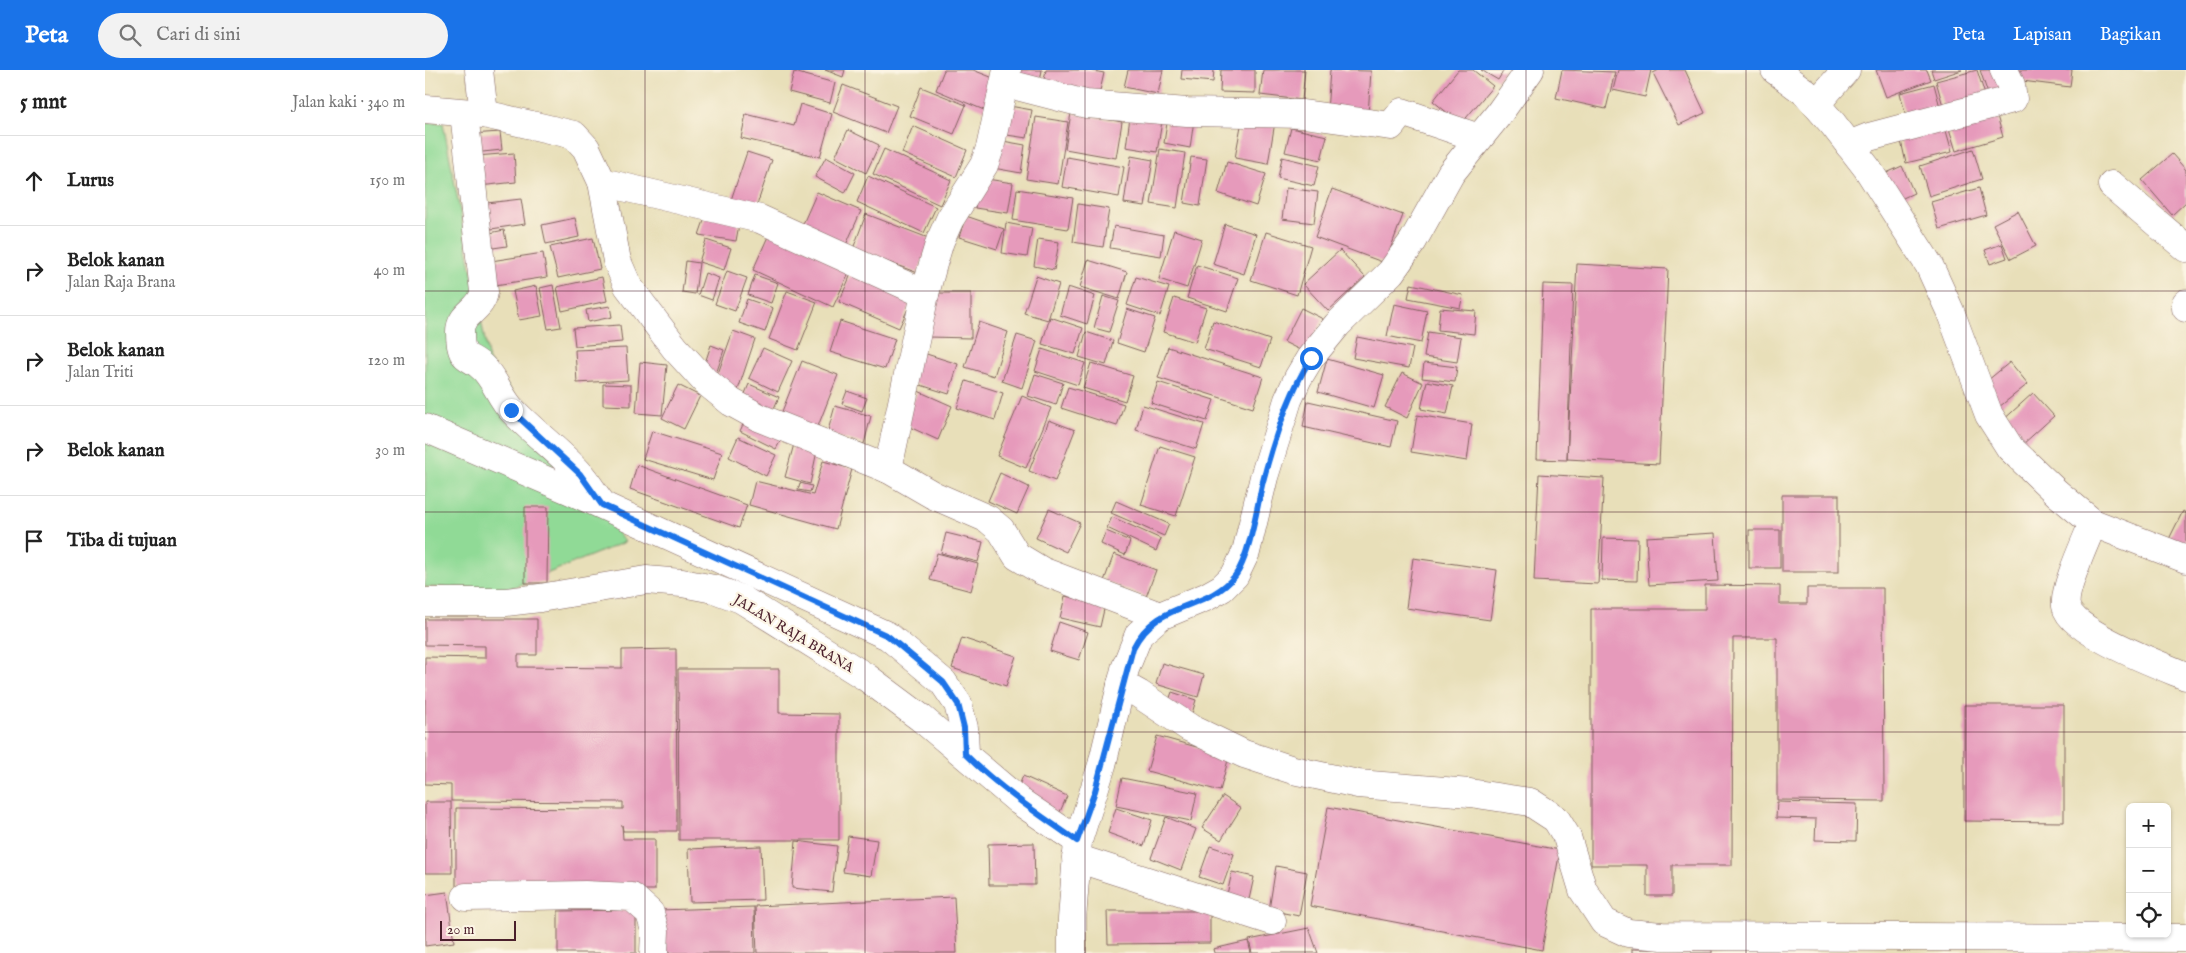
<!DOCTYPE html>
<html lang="id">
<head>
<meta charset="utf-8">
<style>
	:root { --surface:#fff; --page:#f2f2f2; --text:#222; --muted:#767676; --line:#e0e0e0; --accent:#1a73e8 }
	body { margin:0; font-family:"IM FELL English",serif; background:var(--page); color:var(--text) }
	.controls { position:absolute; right:15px; bottom:15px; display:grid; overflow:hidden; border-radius:8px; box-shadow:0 1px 4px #0004 }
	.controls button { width:45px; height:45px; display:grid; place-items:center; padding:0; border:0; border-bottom:1px solid var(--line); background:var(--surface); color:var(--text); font:25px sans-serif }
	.scale { position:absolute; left:15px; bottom:12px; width:76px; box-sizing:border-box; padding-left:5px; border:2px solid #4a1f2b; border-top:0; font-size:14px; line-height:18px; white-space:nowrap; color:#4a1f2b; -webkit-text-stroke:4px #fcf5e5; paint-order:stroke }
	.stop { position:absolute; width:15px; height:15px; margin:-11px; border:4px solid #1a73e8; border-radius:50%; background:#fff }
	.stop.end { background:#1a73e8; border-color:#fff; box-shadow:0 1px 5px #0008 }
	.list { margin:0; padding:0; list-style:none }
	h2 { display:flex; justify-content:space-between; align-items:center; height:65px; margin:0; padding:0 20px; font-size:21px }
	h2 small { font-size:16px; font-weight:400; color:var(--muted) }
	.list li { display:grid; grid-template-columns:32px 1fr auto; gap:15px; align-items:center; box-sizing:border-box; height:90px; padding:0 20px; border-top:1px solid var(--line) }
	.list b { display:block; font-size:19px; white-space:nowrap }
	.list p { margin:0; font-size:16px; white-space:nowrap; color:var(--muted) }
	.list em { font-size:16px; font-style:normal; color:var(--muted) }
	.icon { flex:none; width:28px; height:28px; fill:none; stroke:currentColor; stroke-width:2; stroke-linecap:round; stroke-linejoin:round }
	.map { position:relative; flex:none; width:1761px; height:883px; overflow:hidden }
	header { display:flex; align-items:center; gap:30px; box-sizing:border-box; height:70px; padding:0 25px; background:var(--accent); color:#fff }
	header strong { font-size:24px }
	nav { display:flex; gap:28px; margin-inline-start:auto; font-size:18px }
	.search { width:350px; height:45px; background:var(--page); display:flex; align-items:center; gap:12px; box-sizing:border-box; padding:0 18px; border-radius:28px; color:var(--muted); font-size:19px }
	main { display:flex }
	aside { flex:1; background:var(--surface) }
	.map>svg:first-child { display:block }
</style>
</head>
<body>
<header>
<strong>Peta</strong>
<div class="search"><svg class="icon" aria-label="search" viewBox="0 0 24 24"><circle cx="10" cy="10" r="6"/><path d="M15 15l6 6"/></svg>Cari di sini</div>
<nav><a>Peta</a><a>Lapisan</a><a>Bagikan</a></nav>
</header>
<main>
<aside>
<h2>5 mnt<small>Jalan kaki · 340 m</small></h2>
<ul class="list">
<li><svg class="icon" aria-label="ahead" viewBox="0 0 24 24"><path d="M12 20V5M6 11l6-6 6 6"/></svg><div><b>Lurus</b></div><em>150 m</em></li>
<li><svg class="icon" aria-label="right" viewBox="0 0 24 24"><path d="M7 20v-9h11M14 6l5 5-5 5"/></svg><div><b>Belok kanan</b><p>Jalan Raja Brana</p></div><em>40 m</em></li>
<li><svg class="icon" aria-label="right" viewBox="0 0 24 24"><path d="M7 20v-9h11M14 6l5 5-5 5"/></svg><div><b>Belok kanan</b><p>Jalan Triti</p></div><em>120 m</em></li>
<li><svg class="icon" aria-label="right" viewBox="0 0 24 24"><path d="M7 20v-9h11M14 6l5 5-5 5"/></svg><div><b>Belok kanan</b></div><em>30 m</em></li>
<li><svg class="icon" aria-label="arrive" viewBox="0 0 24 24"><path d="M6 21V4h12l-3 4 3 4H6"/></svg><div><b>Tiba di tujuan</b></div></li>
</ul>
</aside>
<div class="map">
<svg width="1761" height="883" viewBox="0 0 1761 883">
	<rect width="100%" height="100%" fill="#fcf5e5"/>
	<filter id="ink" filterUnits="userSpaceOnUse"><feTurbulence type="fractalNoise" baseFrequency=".02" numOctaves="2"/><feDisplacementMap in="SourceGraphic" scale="10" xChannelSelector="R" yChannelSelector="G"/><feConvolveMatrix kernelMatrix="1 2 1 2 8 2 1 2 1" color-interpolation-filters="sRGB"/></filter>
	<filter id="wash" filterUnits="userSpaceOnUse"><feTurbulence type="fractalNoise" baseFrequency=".0096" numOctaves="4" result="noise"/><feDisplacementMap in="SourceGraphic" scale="20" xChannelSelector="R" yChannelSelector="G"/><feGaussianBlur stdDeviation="1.12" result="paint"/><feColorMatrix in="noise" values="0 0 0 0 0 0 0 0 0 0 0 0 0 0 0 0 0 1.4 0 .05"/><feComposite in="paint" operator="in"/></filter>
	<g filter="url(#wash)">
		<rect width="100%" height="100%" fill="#e8dfb9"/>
		<path fill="#90da96" stroke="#6d7c60" d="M0,53H18L64,291L200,472L84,519L0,517Z"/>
		<g id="blocks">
			<g fill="#e69abb">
				<path d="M400,0H420L418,7Z"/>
				<path d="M519,0H548L571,9L559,40L511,20Z"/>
				<path d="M594,0H617L614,17L592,12Z"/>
				<path d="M621,0H663L679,3L673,30L617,19Z"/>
				<path d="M703,0H738L733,24L699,17Z"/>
				<path d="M757,0H789L788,12L756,9Z"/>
				<path d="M796,0H830V23L795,22Z"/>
				<path d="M838,0H880L877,30L835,25Z"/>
				<path d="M905,0L946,1L943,45L902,42Z"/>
				<path d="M1033,0H1048L1068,16L1036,54L1008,31Z"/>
				<path d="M1056,0H1079L1073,10Z"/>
				<path d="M1137,0L1190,2L1181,39L1131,28Z"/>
				<path d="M1193,0H1226L1220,27L1188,20Z"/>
				<path d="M1234,0H1260L1280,43L1254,55L1228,3Z"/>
				<path d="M1451,0H1502L1506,10L1461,27Z"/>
				<path d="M1506,0H1537L1509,9Z"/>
				<path d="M1552,0L1562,31L1520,43L1511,11Z"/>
				<path d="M1555,0H1575L1584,27L1566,33Z"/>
				<path d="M1590,0H1647L1645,17L1589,10Z"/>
				<path d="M369,2L410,13L405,33L364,22Z"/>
				<path d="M1509,14L1517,45L1483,54L1475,23Z"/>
				<path d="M418,15L472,36L461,63L408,42Z"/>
				<path d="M496,17L541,35L529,64L485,46Z"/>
				<path d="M375,34L407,44L395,87L316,68L321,44L369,56Z"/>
				<path d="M579,35L607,40L602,68L575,64Z"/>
				<path d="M1569,35L1578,67L1531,81L1521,49Z"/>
				<path d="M706,40L738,45L732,82L701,77Z"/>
				<path d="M646,43L697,52L691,88L640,79Z"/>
				<path d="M818,45L850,52L843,94L810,88Z"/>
				<path d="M743,46L769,50L765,78L739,73Z"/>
				<path d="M611,47L643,52L633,114L601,109Z"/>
				<path d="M1518,50L1527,82L1481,93L1474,62Z"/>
				<path d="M488,56L542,80L531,107L477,83Z"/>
				<path d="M866,58L902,66L896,90L860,82Z"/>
				<path d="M423,60L454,75L441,103L410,87Z"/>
				<path d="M75,62L77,80L48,83L46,64Z"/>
				<path d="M572,70L600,75L596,103L568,98Z"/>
				<path d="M459,79L526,110L515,135L448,104Z"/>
				<path d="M735,79L760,83L752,138L726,134Z"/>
				<path d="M1548,79L1557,109L1504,126L1495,96Z"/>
				<path d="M322,82L347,90L331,138L306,130Z"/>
				<path d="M89,83L91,112L54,116L51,86Z"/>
				<path d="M1747,84L1761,100V132L1747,145L1717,110Z"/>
				<path d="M706,86L728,90L720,136L699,133Z"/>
				<path d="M401,87L430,103L420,123L390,107Z"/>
				<path d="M642,87L699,97L694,127L637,117Z"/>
				<path d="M766,87L782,89L775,136L759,133Z"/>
				<path d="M857,87L894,96L889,116L853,108Z"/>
				<path d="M802,92L841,104L831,136L793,123Z"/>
				<path d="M1477,96L1489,123L1469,132L1457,105Z"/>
				<path d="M443,106L511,137L499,163L432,132Z"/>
				<path d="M555,108L588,113L583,143L550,138Z"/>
				<path d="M861,118L893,122L889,153L857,149Z"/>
				<path d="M1554,118L1561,145L1514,159L1506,132Z"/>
				<path d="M592,119L648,128L643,159L588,150Z"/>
				<path d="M907,119L978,145L960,193L890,167Z"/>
				<path d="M392,122L436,141L421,175L377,156Z"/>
				<path d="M96,129L100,154L66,159L62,133Z"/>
				<path d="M653,134L684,139L678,177L648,172Z"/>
				<path d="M1593,141L1611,176L1586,189L1568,154Z"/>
				<path d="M282,142L315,149L311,171L274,165Z"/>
				<path d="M441,144L506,169L493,203L428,179Z"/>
				<path d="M541,146L579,159L572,179L534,167Z"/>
				<path d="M150,148L154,167L121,174L117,155Z"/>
				<path d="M581,153L607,158L602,187L577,183Z"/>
				<path d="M800,154L831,164L819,204L788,194Z"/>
				<path d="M689,156L739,165L736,186L685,178Z"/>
				<path d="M79,160L82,176L68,178L65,163Z"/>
				<path d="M749,160L777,169L762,218L734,209Z"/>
				<path d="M345,162L426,198L408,237L328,200Z"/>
				<path d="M841,162L886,176L872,225L826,210Z"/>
				<path d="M168,168L175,199L133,208L125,177Z"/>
				<path d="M613,169L634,172L629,200L609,196Z"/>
				<path d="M281,170L306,178L299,200L274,192Z"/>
				<path d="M1577,174L1582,188L1565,194L1560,180Z"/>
				<path d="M915,180L940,207L903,241L878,214Z"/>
				<path d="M118,183L122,207L70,215L66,191Z"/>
				<path d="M663,190L702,202L694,229L655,217Z"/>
				<path d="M261,191L274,193L270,224L257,222Z"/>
				<path d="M1152,194L1243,199L1234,394L1142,389Z"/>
				<path d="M772,195L813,208L802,241L762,228Z"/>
				<path d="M302,201L322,208L310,241L290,234Z"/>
				<path d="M427,202L487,230L474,258L414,232Z"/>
				<path d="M280,203L294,208L287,230L273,225Z"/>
				<path d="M330,205L353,213L346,233L323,225Z"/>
				<path d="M611,206L634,214L623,250L599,243Z"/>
				<path d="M177,207L182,231L137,241L132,217Z"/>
				<path d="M711,207L744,217L735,246L702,235Z"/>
				<path d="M986,214L1038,225L1035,238L983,228Z"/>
				<path d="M1118,214L1148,215L1142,390L1112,389Z"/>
				<path d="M128,215L136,257L123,259L115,218Z"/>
				<path d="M111,216L117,246L94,250L88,221Z"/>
				<path d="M643,217L670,226L662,254L635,245Z"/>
				<path d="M362,221L392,232L373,280L344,269Z"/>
				<path d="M503,223H546V268L503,267Z"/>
				<path d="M678,226L694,231L684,262L669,258Z"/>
				<path d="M749,228L781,238L770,272L738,262Z"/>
				<path d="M322,229L348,238L340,262L314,253Z"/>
				<path d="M969,234L1002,241L996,273L962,266Z"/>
				<path d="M185,236L187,247L163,252L161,240Z"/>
				<path d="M876,238L898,249L881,283L859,272Z"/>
				<path d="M1015,238L1051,241L1049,264L1013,260Z"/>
				<path d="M702,239L730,248L719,282L692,273Z"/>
				<path d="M625,247L658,258L650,284L617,274Z"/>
				<path d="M415,251L470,269L460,299L405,282Z"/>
				<path d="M788,251L845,270L836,297L779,279Z"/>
				<path d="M554,252L583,262L569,306L540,297Z"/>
				<path d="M195,255L197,272L150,276L148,258Z"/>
				<path d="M308,261L330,269L313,320L290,312Z"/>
				<path d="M661,262L688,271L681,295L654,287Z"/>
				<path d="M1003,262L1036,267L1032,292L999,287Z"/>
				<path d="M592,265L612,271L597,318L577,311Z"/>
				<path d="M932,267L988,278L984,298L928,288Z"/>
				<path d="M286,275L299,280L290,307L277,302Z"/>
				<path d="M743,277L838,307L828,338L733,308Z"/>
				<path d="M201,278L203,310L152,313L150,280Z"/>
				<path d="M338,278L367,291L353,322L324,308Z"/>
				<path d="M617,279L660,293L653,315L610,301Z"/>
				<path d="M492,281L533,294L524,324L483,311Z"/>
				<path d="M902,289L959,305L949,338L893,322Z"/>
				<path d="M377,291L413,305L390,364L354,349Z"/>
				<path d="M215,292L242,295L237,345L211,343Z"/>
				<path d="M1585,292L1603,314L1574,337L1557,315Z"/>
				<path d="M666,293L708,306L700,331L658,318Z"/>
				<path d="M999,293L1032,297L1030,312L997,308Z"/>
				<path d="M977,303L998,313L982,348L960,337Z"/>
				<path d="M610,304L638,313L631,335L603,326Z"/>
				<path d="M541,311L578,323L570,350L532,338Z"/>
				<path d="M1002,311L1028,316L1022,344L996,339Z"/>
				<path d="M733,312L789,330L782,351L726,333Z"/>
				<path d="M178,314L206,315V336L178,335Z"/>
				<path d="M324,314L354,327L346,345L317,331Z"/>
				<path d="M253,315L275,326L259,359L237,348Z"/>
				<path d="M643,317L699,334L692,356L636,338Z"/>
				<path d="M422,321L442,328L437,341L417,334Z"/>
				<path d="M493,321L527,336L513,370L478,354Z"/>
				<path d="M1608,323L1629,346L1597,375L1576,352Z"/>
				<path d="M597,326L626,338L601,398L572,386Z"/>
				<path d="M883,331L972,351L966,377L878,357Z"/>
				<path d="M718,335L779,354L771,379L711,360Z"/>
				<path d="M410,336L446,346L439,374L402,364Z"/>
				<path d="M992,345L1047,354L1042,391L986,382Z"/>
				<path d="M321,348L358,366L351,379L315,361Z"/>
				<path d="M624,350L650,360L630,411L604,401Z"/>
				<path d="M227,361L297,383L288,410L218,389Z"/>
				<path d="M313,367L351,385L341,406L304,387Z"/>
				<path d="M369,374L392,381L385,414L360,407Z"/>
				<path d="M735,376L770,387L751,446L716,435Z"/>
				<path d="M398,391L427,399L411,459L324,435L330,411L388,425Z"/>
				<path d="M212,395L322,435L314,458L205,419Z"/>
				<path d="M575,403L604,417L592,444L563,431Z"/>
				<path d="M1114,404L1179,408L1173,514L1109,511Z"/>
				<path d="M375,413L387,416L385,422L373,420Z"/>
				<rect x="1357" y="425" width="57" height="77"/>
				<path d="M691,431L744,454L739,466L686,443Z"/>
				<path d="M100,437H123L122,513H100Z"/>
				<path d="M624,439L655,453L641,482L611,468Z"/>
				<path d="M1758,441L1761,443V481L1743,471Z"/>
				<path d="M687,447L736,469L731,481L682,458Z"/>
				<rect x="1324" y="460" width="31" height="38"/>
				<path d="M681,461L705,471L700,485L676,474Z"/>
				<path d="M521,463L558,472L553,492L516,483Z"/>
				<path d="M1290,463L1293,511L1224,515L1221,467Z"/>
				<path d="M1178,468L1213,469L1212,511L1177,510Z"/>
				<path d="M512,483L553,494L546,521L505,510Z"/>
				<path d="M689,484L731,500L721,527L679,511Z"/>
				<path d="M988,488L1072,500L1065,550L981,538Z"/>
				<path d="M1280,515L1355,516V534H1382V518H1458L1459,731L1352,730V568H1308L1307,795H1247V826H1222V795H1166V539H1280Z"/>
				<path d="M640,526L680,535L675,557L635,548Z"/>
				<path d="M0,549H112V585H93V597L197,598V580L251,579L252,761H198L197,755L198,769H230V820L31,819V738L198,739V732L26,731V715L0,714V587L60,588V576L0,575Z"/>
				<path d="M634,552L663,562L654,590L625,581Z"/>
				<path d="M537,568L591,586L581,616L527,598Z"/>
				<path d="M737,593L779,605L773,627L731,614Z"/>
				<path d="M253,599H354V643L414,644V770H254Z"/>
				<path d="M747,622L771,630L766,647L741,639Z"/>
				<path d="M1539,635H1639V752L1539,751Z"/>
				<path d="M732,666L804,686L795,721L722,701Z"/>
				<path d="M598,706L642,726L634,744L590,725Z"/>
				<path d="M697,708L772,723L766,751L691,736Z"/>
				<path d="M798,726L816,738L796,770L777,758Z"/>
				<path d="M0,732H26L27,803H0Z"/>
				<path d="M1352,732L1432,734L1431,771L1390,770L1391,749L1351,748Z"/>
				<path d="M903,737L1135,780L1117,880L885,836Z"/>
				<path d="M691,738L727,750L719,776L683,763Z"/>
				<path d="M741,747L771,759L756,800L726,788Z"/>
				<path d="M423,766L452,770L446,806L418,802Z"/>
				<path d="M371,771L412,776L407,822L367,818Z"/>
				<path d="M609,773L610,815H564L563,774Z"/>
				<path d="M336,776L338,830L265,832L263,779Z"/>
				<path d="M785,776L809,784L798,815L774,807Z"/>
				<path d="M851,796L882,802L874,846L844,840Z"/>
				<path d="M807,802L829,807L823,834L801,829Z"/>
				<path d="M22,822L29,872L0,876V825Z"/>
				<path d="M529,827L532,883H332L330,836Z"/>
				<path d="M329,837L330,883H234L233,840Z"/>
				<path d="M211,840V883H133V841Z"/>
				<path d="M682,841H785V873L683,874Z"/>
				<path d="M884,858L893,883H827L824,870Z"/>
				<path d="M823,871L826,883H789L788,879Z"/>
				<path d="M1207,879L1287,880V883H1207Z"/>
			</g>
		</g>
	</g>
	<g filter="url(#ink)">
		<use href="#blocks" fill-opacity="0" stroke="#81625d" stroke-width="1"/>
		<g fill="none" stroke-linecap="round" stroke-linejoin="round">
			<g stroke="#81625d" stroke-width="29">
				<g id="minor">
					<path d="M54,0L59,44"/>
					<path d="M1350,0L1381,23L1408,54L1442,98L1504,195L1525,241L1564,345L1585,378L1632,423L1668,453L1761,489"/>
					<path d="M580,13L661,34L762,42L878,44L966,56L977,42L1054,68"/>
					<path d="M1391,34L1421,0"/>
					<path d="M0,39L59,44L149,65L161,78L177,112L192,191L203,216L250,278L280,311L306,332L335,348L463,399L508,425L563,449L576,460L592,486L617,501L735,546"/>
					<path d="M39,43L59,222C57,240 35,243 35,262C35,294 45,283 60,300C71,312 76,329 88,341C109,363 134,381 154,403C163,413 169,424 177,434"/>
					<path d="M1424,75L1444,67L1588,29L1586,15L1579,0"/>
					<path d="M177,112L335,149L500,224"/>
					<path d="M1687,115L1761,178"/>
					<path d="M1761,233V238"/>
					<path d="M0,358L146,421L463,566L518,612L533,634L539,658L540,684"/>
					<path d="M463,399L500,224L508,194L515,171L525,149L559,95L565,78L582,0"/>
					<path d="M1668,453C1661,471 1638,519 1641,536C1645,562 1737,596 1761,606"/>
					<path d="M0,532H81L115,528L221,510L257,513L289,519L316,529L441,607L496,648L594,731L653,771"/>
					<path d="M696,614L714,624L765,658L819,684L868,700L933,714L1045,723L1105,732L1131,749L1142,767L1158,820L1179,852L1203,863L1237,866L1761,868"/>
					<path d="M651,788L847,851"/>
					<path d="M41,827L160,825L207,827L225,843L230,861L229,883"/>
					<path d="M647,883V849L653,771L677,695L700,599L714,564L735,546L781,527L797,518L810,505L821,482L839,407L854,359L863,330L873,308L885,288L912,255L966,202L988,171L1026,103L1073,45L1105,0"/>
				</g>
			</g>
			<use href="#minor" stroke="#fff" stroke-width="28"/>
		</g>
	</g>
	<g fill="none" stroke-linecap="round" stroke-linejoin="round" filter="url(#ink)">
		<path stroke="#1a73e8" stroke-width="6" d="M86,340L155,404L177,435L463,566L518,612L533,634L539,658L540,684C574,718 613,744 652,771L670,721L708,578C733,529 781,542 810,506C824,488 832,438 837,415C848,371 862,327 886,288"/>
	</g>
	<path fill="none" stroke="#4a1f2b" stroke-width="1" stroke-opacity="0.55" d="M220,0V883M440,0V883M660,0V883M880,0V883M1101,0V883M1321,0V883M1541,0V883M0,221H1761M0,442H1761M0,662H1761"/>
	<g text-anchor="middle" stroke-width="4.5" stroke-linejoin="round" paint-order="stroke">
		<g font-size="14" fill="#4a1f2b" stroke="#fcf5e5">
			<text transform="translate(369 563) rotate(31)" y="5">JALAN RAJA BRANA</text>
		</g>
	</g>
</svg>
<div class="controls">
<button>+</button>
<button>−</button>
<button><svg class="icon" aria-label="locate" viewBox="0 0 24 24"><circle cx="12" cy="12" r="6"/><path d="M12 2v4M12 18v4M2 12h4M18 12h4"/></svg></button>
</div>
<div class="scale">20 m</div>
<div class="stop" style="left:886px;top:288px"></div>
<div class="stop end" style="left:86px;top:340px"></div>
</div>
</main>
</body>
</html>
